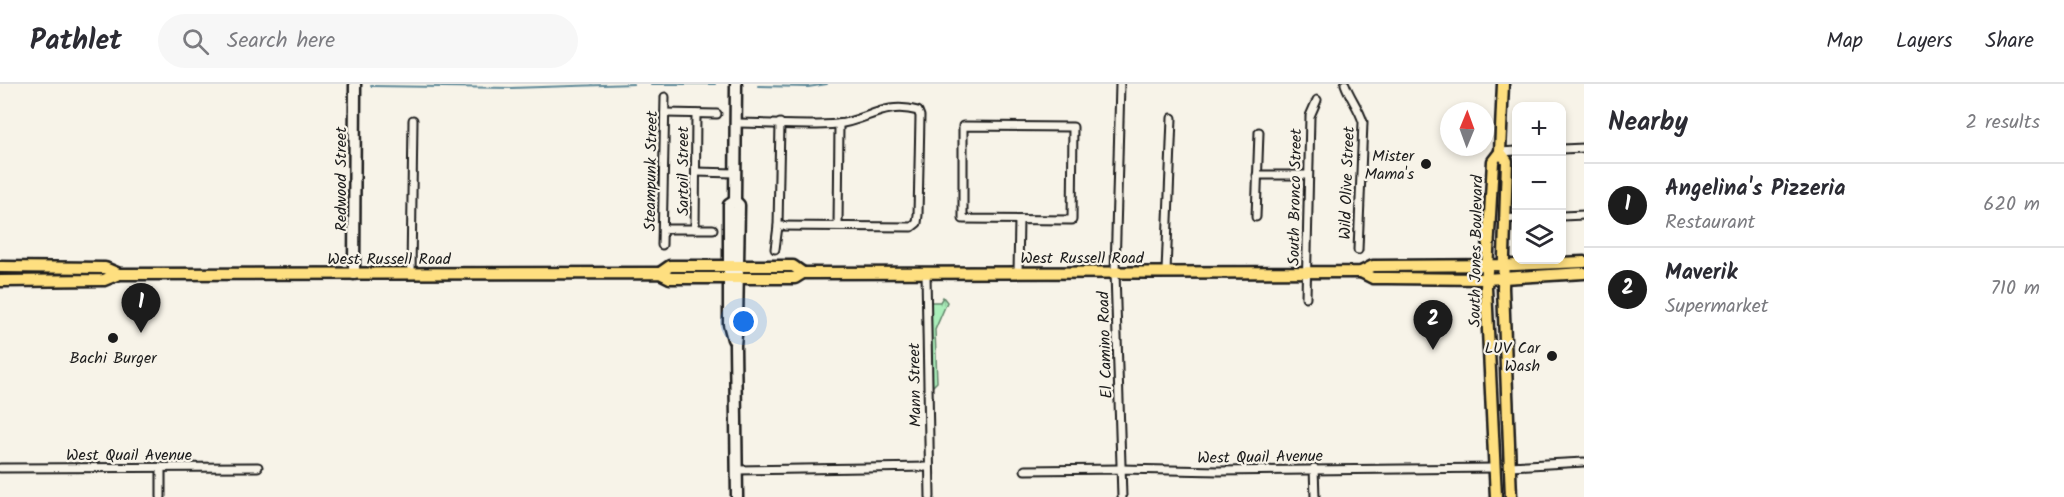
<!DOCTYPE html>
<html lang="en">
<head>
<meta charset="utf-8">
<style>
	:root { --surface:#fff; --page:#f7f7f7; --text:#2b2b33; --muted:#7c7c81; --line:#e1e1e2; --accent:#1c1c1c }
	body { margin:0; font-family:Kalam,sans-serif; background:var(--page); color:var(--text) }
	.controls { position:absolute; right:18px; top:18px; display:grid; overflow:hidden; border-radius:12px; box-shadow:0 3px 9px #0003 }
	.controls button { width:54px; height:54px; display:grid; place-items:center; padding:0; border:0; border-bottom:2px solid var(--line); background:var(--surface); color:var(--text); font:30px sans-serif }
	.compass { position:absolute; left:1440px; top:18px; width:54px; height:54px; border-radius:50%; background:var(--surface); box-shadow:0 3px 9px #0003; rotate:1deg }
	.you { position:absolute; left:744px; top:238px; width:21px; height:21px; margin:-15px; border:4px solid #fff; border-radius:50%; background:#1a73e8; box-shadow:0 0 0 9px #1a73e833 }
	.badge { display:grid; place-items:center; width:39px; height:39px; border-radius:50%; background:var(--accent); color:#fff; font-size:20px; font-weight:700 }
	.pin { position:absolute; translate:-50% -50px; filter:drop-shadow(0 2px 3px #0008) }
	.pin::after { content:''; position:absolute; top:32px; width:21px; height:18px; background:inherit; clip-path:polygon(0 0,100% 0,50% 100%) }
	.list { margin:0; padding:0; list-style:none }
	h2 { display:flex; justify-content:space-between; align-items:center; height:78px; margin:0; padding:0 24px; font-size:26px }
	h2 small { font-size:20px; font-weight:400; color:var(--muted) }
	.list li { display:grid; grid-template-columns:39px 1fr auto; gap:18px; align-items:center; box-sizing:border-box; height:84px; padding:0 24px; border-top:2px solid var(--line) }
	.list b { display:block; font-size:22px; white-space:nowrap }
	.list p { margin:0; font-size:20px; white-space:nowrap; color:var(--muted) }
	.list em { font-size:20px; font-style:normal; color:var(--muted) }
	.icon { flex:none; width:33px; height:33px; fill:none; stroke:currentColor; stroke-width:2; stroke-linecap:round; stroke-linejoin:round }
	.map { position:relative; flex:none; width:1584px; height:413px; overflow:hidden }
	header { display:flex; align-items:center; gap:36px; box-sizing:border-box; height:84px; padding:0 30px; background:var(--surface); border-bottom:2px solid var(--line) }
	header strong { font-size:28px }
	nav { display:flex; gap:33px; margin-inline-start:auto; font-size:21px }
	.search { width:420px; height:54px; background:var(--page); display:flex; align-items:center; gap:15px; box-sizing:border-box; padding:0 21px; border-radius:33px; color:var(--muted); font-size:22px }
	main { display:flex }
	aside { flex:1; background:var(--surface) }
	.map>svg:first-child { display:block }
</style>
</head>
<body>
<header>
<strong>Pathlet</strong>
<div class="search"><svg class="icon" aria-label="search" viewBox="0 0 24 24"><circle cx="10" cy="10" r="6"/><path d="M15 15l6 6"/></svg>Search here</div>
<nav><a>Map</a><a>Layers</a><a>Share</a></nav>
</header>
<main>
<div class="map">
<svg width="1584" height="413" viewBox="0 0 1584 413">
	<defs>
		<pattern id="grass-tufts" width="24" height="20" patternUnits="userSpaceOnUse" patternTransform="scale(1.5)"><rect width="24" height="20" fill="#aaeeba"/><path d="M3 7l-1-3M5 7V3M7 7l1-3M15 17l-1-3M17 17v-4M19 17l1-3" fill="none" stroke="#92cc9f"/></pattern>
	</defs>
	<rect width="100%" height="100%" fill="#f7f3e8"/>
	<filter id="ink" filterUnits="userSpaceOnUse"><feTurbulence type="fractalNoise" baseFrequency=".0167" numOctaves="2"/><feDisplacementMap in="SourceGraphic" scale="12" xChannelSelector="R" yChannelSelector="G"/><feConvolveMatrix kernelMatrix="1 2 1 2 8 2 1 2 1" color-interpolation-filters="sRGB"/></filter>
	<g filter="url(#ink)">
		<path fill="url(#grass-tufts)" stroke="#63856b" stroke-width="1.5" d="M943,213L947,218L935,246L937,298L932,303L930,218H940Z"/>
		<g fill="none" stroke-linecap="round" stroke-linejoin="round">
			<g stroke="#5e8998" stroke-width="2">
				<path d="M651,0H715"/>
				<path d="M371,2L511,4L634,0"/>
				<path d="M758,2L808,3L827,0"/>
			</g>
			<g stroke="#1c1c1c" stroke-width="11">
				<g id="street">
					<path d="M1120,0L1115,188L1122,413"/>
					<path d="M1345,0C1350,14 1359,24 1363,38L1358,166"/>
					<path d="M665,29L717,30"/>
					<path d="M736,39C769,39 804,43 837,40C867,37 884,17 918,27L920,32L918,131L917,139L912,143L778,142"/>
					<path d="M963,42L1073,43L1072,136L963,135Z"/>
					<path d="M1562,65L1584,64"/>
					<path d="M1500,68L1516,67"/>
					<path d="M696,88L735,89"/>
					<path d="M1257,91H1308"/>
					<path d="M1562,132L1584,131"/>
					<path d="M1256,133L1259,48"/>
					<path d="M1504,135L1516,134"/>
					<path d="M838,142L839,40"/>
					<path d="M663,145H713"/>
					<path d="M695,145L696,30"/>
					<path d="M662,161L665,13"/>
					<path d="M775,165L778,142L780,39"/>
					<path d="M1018,188L1019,136"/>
					<path d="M1166,188L1172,34"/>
					<path d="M411,189L413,36"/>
					<path d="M926,189L930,413"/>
					<path d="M1306,213L1310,32L1317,16"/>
					<path d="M1510,382L1584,378"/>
					<path d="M161,383V413"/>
					<path d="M0,384L258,383"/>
					<path d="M1314,384L1315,413"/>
					<path d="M737,386L928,383"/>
					<path d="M1025,386L1121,385L1219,387L1495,384"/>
				</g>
			</g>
			<g stroke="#1c1c1c" stroke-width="15">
				<g id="secondary">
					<path d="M736,0L735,117L739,121L737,241L735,261L737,413"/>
					<path d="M354,190L355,0"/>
					<path d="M733,255L729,240V121L735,117"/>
				</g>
			</g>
			<g stroke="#1c1c1c" stroke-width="15">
				<g id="primary">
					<path d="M1503,0L1500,68L1507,77L1503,204L1511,413"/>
					<path d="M0,183L105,184L119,190L660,189L670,194H795L803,189L1361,188L1373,182L1513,181L1584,178"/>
					<path d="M1361,188L1373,194H1387L1486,195L1584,189"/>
					<path d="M660,189L670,182H793L803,189"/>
					<path d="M0,197L104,196L119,190"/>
					<path d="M1496,413L1486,204L1493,77L1500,68"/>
				</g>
			</g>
			<use href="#street" stroke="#f7f3e8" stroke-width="7"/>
			<use href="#secondary" stroke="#f7f3e8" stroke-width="10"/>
			<use href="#primary" stroke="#fedf80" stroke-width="10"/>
		</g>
	</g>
	<g fill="#1c1c1c" stroke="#f7f3e8" stroke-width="2">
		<circle cx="1426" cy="80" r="6"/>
		<circle cx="113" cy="254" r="6"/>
		<circle cx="1552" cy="272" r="6"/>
	</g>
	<g text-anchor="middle" stroke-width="4.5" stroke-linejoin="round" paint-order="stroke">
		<g font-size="16" fill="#1c1c1c" stroke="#f7f3e8" text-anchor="end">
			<text x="1414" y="77">Mister<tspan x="1414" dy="18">Mama's</tspan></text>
			<text x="1540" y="269">LUV Car<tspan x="1540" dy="18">Wash</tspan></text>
			<text x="113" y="279" text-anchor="middle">Bachi Burger</text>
		</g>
		<g font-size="16" fill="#1c1c1c" stroke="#f7f3e8">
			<text transform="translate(650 87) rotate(-89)" y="6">Steampunk Street</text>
			<text transform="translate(682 87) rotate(-90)" y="6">Sartoil Street</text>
			<text transform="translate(340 95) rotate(-90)" y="6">Redwood Street</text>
			<text transform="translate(1346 99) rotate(-88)" y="6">Wild Olive Street</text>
			<text transform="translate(1294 113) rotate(-89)" y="6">South Bronco Street</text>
			<text transform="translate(1475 167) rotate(-89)" y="6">South Jones Boulevard</text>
			<text x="1082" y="179">West Russell Road</text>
			<text x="389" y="180">West Russell Road</text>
			<text transform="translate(1104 261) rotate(-92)" y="6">El Camino Road</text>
			<text transform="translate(914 301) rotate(-91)" y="6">Mann Street</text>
			<text x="129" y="376">West Quail Avenue</text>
			<text transform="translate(1260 372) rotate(-1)" y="6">West Quail Avenue</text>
		</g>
	</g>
</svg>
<div class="controls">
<button>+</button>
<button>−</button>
<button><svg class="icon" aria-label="layers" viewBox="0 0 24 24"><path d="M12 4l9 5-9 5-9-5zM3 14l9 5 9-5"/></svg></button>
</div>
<svg class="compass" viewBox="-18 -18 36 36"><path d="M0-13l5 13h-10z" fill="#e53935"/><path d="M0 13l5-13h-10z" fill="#7c7c81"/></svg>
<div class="you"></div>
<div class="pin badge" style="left:141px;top:249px">1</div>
<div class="pin badge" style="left:1433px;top:266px">2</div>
</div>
<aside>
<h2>Nearby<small>2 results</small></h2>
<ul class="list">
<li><span class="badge">1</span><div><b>Angelina's Pizzeria</b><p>Restaurant</p></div><em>620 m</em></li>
<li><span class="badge">2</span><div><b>Maverik</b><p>Supermarket</p></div><em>710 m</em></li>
</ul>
</aside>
</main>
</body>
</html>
